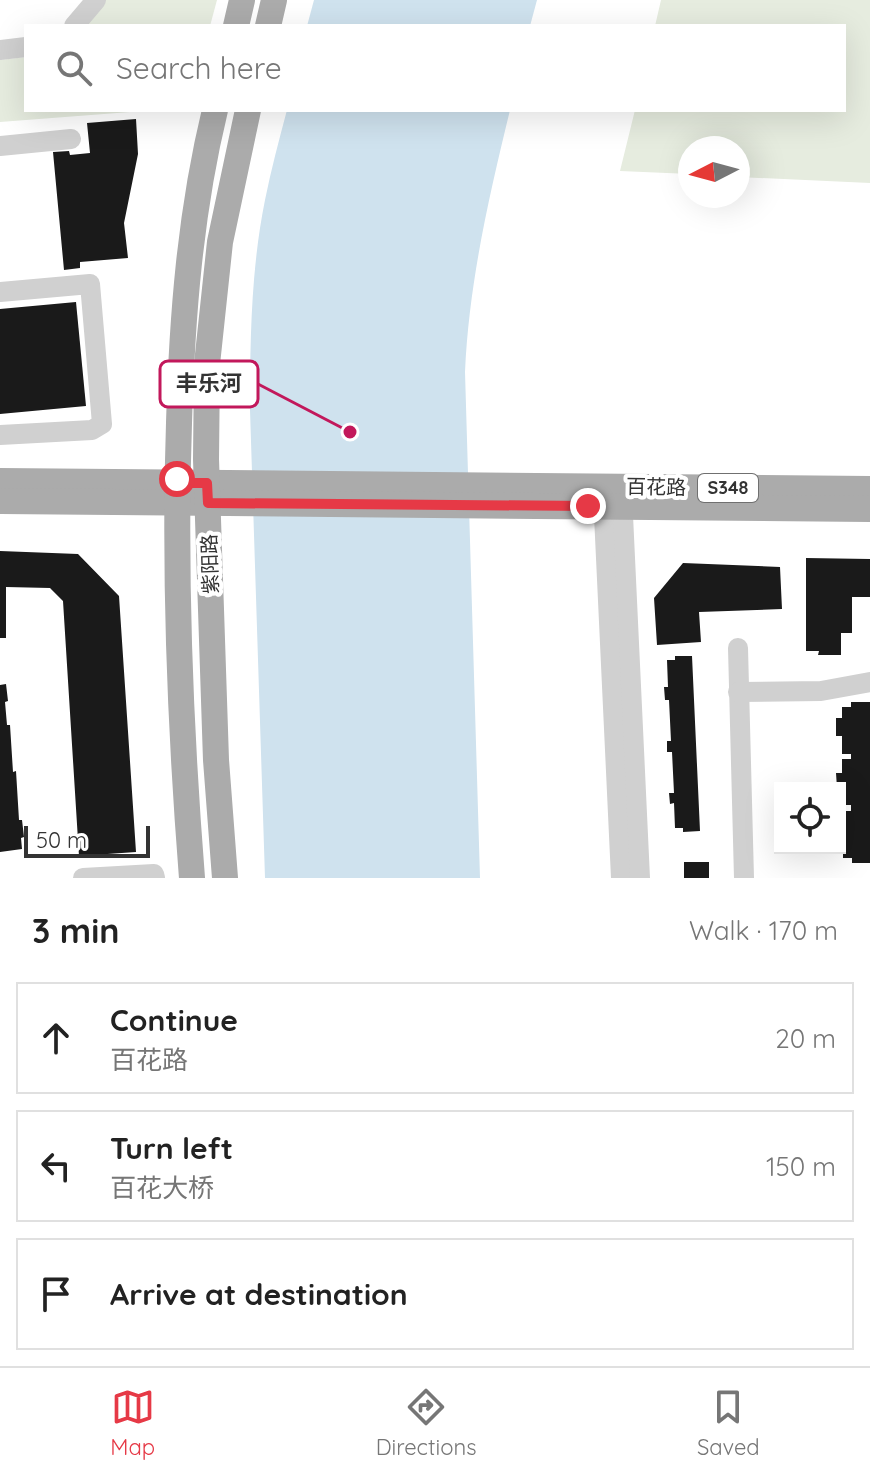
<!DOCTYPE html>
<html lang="en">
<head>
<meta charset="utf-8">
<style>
	:root { --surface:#fff; --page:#f6f6f6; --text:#222; --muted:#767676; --line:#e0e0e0; --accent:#e63946 }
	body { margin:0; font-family:Quicksand,"Noto Sans SC",sans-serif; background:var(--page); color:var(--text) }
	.controls { position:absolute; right:24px; bottom:24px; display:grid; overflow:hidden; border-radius:0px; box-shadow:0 8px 32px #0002 }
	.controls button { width:72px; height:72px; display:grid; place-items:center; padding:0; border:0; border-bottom:2px solid var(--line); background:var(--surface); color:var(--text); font:40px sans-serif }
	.compass { position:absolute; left:678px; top:136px; width:72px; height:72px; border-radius:50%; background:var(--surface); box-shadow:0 8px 32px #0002; rotate:264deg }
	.scale { position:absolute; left:24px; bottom:20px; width:126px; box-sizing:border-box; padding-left:8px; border:4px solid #333; border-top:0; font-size:22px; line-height:28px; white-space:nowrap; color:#333; -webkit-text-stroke:6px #fff; paint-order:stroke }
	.stop { position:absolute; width:24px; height:24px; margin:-18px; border:6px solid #e63946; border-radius:50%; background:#fff }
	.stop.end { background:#e63946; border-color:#fff; box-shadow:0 2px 8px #0008 }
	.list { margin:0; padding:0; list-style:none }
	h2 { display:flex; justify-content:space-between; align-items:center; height:104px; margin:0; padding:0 32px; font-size:34px }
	h2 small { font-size:26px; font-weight:400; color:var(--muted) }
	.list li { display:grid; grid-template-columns:52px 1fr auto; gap:24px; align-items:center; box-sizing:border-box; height:112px; margin:0 16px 16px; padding:0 16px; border:2px solid var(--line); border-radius:0px }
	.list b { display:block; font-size:30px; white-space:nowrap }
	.list p { margin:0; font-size:26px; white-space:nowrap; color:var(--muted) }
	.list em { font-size:26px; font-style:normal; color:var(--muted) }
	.icon { flex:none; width:44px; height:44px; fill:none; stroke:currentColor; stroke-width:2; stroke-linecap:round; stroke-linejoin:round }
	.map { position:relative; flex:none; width:870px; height:878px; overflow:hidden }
	.search { position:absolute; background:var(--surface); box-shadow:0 8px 32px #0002; left:24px; right:24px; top:24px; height:88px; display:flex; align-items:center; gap:20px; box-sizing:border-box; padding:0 28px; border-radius:0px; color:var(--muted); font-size:30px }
	.sheet { height:488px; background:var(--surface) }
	nav { display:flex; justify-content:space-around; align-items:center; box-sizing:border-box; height:112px; border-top:2px solid var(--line); background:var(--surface); font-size:22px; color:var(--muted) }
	nav a { display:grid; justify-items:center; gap:4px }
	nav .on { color:var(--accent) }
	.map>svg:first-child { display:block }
</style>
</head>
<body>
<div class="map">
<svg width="870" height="878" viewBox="0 0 870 878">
	<rect width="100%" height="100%" fill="#fff"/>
	<g fill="#e6ecdf">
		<path d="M103,0H217L210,26H84Z"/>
		<path d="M661,0H870V183L738,177V148H690V174L620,171L635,110H844V26H655Z"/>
		<path d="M26,57V110H156L0,122V60Z"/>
	</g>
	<g fill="#cfe2ee">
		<path d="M314,0H537L530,26H307Z"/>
		<path d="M287,110H510C489,197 469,282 465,372L480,878H265L250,410C250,341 251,269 265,200C271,170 279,140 287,110Z"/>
	</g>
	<g fill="#1a1a1a">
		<path d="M136,119L138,154L124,223L128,258L80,262V268L64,270L53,152L69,151L70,155L90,153L87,123Z"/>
		<path d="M76,302L86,406L0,414V309Z"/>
		<path d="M0,551L78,554L119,596L136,852L79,856L63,601L50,588L6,587V638H0Z"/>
		<path d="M806,558L870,559V597H852V633H841V655H818L819,651H806Z"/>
		<path d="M683,563L780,567L782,609L699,612L701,642L657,645L654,598Z"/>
		<path d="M675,656H692L700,831L683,832V828H675L674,803L670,804L669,793H674L672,752H667V741H671L669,700H665L664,687H668L667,660H675Z"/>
		<path d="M6,684L8,701L5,702L7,725H10L13,772L16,771L19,820H22L24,837L21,838L22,849L0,852V685Z"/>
		<path d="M851,702H870V863H852V858H843V841H840L843,811H851V805H842V790L837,788L836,773H842V759H851V754H842V736H836V718H842V707H851Z"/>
		<rect x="684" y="862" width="25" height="16"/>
	</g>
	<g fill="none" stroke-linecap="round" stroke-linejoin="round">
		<g stroke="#d0d0d0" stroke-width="20">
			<path d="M74,26L96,0"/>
			<path d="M0,50L26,47"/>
			<path d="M0,146L71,139"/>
			<path d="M0,292L90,284L102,424L92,430L0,435"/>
			<path d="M603,494L621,878"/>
			<path d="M622,494L640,878"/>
			<path d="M738,648L744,878"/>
			<path d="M738,692L821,691L870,682"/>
			<path d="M83,878L154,874L155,878"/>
		</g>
		<g stroke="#ababab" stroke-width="26">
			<path d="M236,26L242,0"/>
			<path d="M268,26L274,0"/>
			<path d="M0,481L870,489"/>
			<path d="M0,501L870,509"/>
			<path d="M192,878C180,726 174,575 179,423C182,317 190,213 215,110"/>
			<path d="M225,878L216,760L206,459L207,364L220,242L248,110"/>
		</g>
	</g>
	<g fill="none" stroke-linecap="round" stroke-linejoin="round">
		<path stroke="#e63946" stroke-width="10" d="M177,479V483H207L208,503L588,506"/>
	</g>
	<g text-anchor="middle" stroke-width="8" stroke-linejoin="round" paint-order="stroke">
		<rect fill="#fff" stroke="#707070" stroke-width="2" x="698" y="474" width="60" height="28" rx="6"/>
		<g font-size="18" font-weight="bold" fill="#333">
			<text x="728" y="494">S348</text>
		</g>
		<g font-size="20" fill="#333" stroke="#fff">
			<text transform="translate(656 487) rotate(1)" y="7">百花路</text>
			<text transform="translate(210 564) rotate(-92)" y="7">紫阳路</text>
		</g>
	</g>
	<path fill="none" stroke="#c2185b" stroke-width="3" d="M350 432L258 384"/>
	<circle fill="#c2185b" stroke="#fff" stroke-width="3" cx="350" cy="432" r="8"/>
	<rect fill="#fff" stroke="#c2185b" stroke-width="3" x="160" y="361" width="98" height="46" rx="8"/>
	<g font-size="22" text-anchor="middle" font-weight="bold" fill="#333">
		<text x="209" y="391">丰乐河</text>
	</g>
</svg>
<div class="controls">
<button><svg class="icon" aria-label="locate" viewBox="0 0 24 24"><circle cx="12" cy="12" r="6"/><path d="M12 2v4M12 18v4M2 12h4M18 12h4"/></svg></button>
</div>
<svg class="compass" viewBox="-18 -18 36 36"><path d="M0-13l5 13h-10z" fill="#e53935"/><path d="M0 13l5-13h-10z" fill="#767676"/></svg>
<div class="scale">50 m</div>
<div class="stop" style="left:177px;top:479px"></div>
<div class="stop end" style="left:588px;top:506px"></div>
<div class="search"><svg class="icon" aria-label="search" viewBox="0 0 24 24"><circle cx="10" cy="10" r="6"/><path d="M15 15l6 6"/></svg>Search here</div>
</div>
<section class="sheet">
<h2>3 min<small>Walk · 170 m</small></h2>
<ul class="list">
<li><svg class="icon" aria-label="ahead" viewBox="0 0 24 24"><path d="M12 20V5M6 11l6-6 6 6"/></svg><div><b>Continue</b><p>百花路</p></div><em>20 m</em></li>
<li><svg class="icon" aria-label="left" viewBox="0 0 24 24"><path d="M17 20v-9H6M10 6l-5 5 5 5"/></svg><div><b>Turn left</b><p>百花大桥</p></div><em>150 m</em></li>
<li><svg class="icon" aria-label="arrive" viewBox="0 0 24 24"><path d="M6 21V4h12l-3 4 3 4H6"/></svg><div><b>Arrive at destination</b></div></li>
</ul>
</section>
<nav>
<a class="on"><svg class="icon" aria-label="map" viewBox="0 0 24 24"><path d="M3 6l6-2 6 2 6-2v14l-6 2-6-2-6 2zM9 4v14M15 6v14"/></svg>Map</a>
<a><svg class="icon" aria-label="directions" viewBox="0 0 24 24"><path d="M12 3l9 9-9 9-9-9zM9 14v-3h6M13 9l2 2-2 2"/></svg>Directions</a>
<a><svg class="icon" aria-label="saved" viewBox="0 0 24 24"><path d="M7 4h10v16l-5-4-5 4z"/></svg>Saved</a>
</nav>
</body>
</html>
